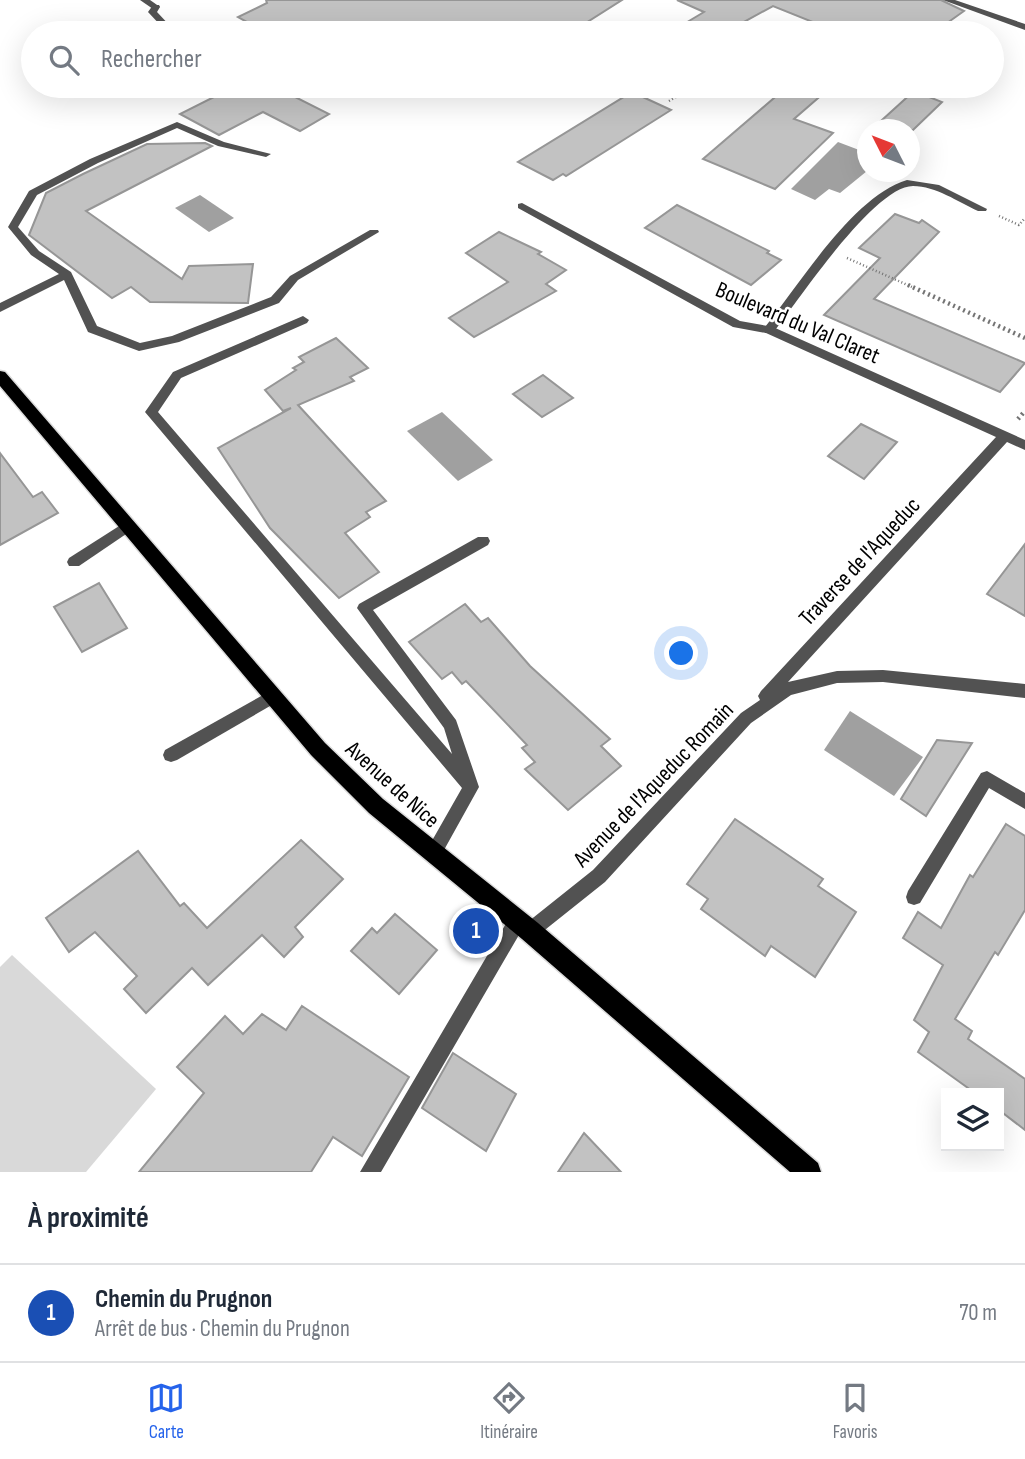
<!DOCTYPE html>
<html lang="fr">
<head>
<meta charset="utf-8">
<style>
	:root { --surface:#fff; --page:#f2f2f3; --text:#1f2937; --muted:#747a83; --line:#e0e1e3; --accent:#2563eb }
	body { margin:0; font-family:"Sofia Sans Condensed",sans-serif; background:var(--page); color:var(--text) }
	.controls { position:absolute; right:21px; bottom:21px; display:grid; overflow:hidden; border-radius:0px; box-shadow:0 7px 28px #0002 }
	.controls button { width:63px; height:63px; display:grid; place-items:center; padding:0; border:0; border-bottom:2px solid var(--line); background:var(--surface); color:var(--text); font:35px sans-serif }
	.compass { position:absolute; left:857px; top:119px; width:63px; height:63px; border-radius:50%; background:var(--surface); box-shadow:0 7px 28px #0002; rotate:312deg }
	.you { position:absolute; left:682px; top:654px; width:24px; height:24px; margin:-18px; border:5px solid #fff; border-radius:50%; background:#1a73e8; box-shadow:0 0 0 10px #1a73e833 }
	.badge { display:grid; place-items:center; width:46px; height:46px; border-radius:50%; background:var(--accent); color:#fff; font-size:23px; font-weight:700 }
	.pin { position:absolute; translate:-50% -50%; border:4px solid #fff; box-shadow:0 2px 7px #0006 }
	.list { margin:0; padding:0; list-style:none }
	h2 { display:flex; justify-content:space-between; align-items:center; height:91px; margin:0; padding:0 28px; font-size:30px }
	h2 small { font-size:23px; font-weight:400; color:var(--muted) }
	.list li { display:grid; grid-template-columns:46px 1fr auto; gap:21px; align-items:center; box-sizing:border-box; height:98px; padding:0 28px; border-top:2px solid var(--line) }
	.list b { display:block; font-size:26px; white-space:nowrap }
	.list p { margin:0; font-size:23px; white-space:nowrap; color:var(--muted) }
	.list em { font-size:23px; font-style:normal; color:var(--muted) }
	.icon { flex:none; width:38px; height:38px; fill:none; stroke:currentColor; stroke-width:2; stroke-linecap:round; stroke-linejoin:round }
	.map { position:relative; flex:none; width:1025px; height:1172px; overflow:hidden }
	.search { position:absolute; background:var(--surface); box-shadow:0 7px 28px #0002; left:21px; right:21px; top:21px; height:77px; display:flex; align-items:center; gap:18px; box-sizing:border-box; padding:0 24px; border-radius:38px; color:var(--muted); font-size:26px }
	.sheet { height:189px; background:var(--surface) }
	nav { display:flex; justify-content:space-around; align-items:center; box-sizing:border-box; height:98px; border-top:2px solid var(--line); background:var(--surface); font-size:19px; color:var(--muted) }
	nav a { display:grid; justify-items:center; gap:4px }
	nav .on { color:var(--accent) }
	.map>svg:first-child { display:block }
</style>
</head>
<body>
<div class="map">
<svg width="1025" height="1172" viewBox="0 0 1025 1172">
	<rect width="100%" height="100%" fill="#fff"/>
	<path fill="#d9d9d9" d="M12,955L156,1089L86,1172H0V967Z"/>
	<g fill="#a0a0a0">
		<path d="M838,142L867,153V171L840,193L829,189L815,200L791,189Z"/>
		<path d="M200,195L234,218L209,232L175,208Z"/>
		<path d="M442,412L493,460L458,481L407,431Z"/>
		<path d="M850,711L923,757L894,796L824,750Z"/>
	</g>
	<g fill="#c2c2c2" stroke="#969696" stroke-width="2">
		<path d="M266,0H622L570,33H281L278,27L265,32L238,17L267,3Z"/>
		<path d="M677,0H941L964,11L933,33H921L899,26L890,33H840L773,6L724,33H669L704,12Z"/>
		<path d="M212,86H312L293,96L329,114L300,131L263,112L219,135L180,114L224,92Z"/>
		<path d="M788,86H832L794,119L833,133L775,189L703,159Z"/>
		<path d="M914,91L942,102L913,130H871Z"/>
		<path d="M632,92L671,110L566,176L563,174L553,180L518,162Z"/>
		<path d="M205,143L212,146L86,211L182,279L189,266L253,264L248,303L150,302L131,287L112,298L29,235L46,193L83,174L147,144Z"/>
		<path d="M677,205L769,251L767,253L781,260L751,285L645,228Z"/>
		<path d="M895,214L919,223L922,220L939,232L874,299L1025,363L1000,392L824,315L880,258L859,248Z"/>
		<path d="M499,232L541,252L538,254L566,270L546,284L556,291L474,337L449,318L508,282L466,253Z"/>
		<path d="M336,338L368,368L350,377L354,381L298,405L386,501L366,512L370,517L345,533L379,572L339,598L270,528L218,448L291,408L283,411L265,390L296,370L293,368L304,362L299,357Z"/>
		<path d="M543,375L573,398L542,417L513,394Z"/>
		<path d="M861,424L897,442L864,479L828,456Z"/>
		<path d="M0,453L33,497L42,492L58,513L0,545Z"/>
		<path d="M1025,544V616L987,594Z"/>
		<path d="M99,583L127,628L82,652L54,607Z"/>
		<path d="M465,604L481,622L488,618L530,666L610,739L601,746L621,766L568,810L525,769L535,762L522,748L527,745L489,705L466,681L462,684L452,672L442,679L409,642Z"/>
		<path d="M937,740L972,743L926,816L901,799Z"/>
		<path d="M735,819L823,879L818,886L856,912L815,977L771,946L765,956L701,909L708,899L687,884Z"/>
		<path d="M1006,824L1025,836V910L998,955L995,952L955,1019L972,1031L968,1039L1025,1079V1130L999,1110V1093H975L918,1052L929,1032L914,1020L943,965L903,938L918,912L941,928L970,875L973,877Z"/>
		<path d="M301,840L343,879L295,927L303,937L284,957L262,935L208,985L192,968L146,1013L124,989L137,976L95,932L69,952L46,918L138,851L180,906L184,903L207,928Z"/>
		<path d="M395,914L437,950L399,994L351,951L372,928L377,933Z"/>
		<path d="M302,1006L409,1077L362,1156L333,1137L311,1172H139L204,1093L177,1067L225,1016L243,1034L262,1014L286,1030Z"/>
		<path d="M453,1053L516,1094L486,1151L422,1108Z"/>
		<path d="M584,1133L621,1172H558Z"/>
	</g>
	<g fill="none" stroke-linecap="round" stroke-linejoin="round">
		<g stroke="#dbdbdb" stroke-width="3">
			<path id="primary" d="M0,371L5,372L325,743L383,799L538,923L818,1163L821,1172H790L522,939L369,813L311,755L0,386Z"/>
		</g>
		<g stroke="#747474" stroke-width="2.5" stroke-dasharray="1 2.5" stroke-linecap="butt">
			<path d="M669,101L695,86"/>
			<path d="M999,216L1019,225L1025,218"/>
			<path d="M847,258L912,287"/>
		</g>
		<g stroke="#747474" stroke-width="4.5" stroke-dasharray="2 3.5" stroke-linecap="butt">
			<path d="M908,285L1025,338"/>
			<path d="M1018,419L1025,411"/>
		</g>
		<g fill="#525252" fill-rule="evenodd">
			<path d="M153,5H159L160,7L157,12L172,28L167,33H158L163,28L148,12Z"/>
			<path d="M177,122L224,142L271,154L266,157L218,146L177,128L98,163L37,195L18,227L39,251L71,272L97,326L140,343L172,336L271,297L290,276L370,230H378L379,232L298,280L279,303L179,342L139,351L88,332L64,280L0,312V303L59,274L31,255L8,227L29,191L90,159Z"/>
			<path d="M907,180L939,185L987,209L986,211H978C958,202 936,186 913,186C874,186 798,301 773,333H765V327C800,284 853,196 907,180Z"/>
			<path d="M303,316L309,320L307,323L181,378L158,412L452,754L444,728L357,608L359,604L478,537H488L490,541L488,545L373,610L456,720L479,787L439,859L433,861L427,859L425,853L462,788L145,412L173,372Z"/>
			<path d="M127,521L132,522L134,526L132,530L79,566H69L67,562L69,558Z"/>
			<path d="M272,690L277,692L280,697L277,702L177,760L171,762L165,760L163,755L165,750Z"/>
			<path d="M987,771L1025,793V809L989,788L920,903L914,905L908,903L906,897L908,891L981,773Z"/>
		</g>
		<g fill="#525252" fill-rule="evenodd">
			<path d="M140,0H150L160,7L153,9Z"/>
			<path d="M943,0H955L1025,24V30Z"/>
			<path d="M522,203L740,321L773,327L1025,440V450L1007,442L788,682L837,671L883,670L1025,684V698L883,682L837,683L791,695L751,723L605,882L536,937L530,940L524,937L523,928L381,1172H360L511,915L517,912L523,915L526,921L524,925L593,870L741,713L760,700L758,696L761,691L996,437L766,333L733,327L518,208V204Z"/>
		</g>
		<use href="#primary" fill="#000" fill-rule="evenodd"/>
	</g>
	<g text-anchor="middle" stroke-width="5" stroke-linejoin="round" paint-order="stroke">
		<g font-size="23" fill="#000" stroke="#fff">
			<text transform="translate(798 322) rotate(23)" y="8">Boulevard du Val Claret</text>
			<text transform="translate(859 561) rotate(-47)" y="8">Traverse de l'Aqueduc</text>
			<text transform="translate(393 784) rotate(42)" y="8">Avenue de Nice</text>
			<text transform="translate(653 784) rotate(-46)" y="8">Avenue de l'Aqueduc Romain</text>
		</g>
	</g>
</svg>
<div class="controls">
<button><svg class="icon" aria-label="layers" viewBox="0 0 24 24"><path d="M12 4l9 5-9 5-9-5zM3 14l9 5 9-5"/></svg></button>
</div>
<svg class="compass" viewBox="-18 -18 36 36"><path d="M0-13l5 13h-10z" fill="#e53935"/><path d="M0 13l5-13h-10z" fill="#747a83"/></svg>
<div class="you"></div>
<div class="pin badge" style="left:476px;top:931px;background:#1a4fb4">1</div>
<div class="search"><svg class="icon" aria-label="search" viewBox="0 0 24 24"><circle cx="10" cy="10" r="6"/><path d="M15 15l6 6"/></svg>Rechercher</div>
</div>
<section class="sheet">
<h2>À proximité<small></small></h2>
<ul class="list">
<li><span class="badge" style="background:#1a4fb4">1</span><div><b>Chemin du Prugnon</b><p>Arrêt de bus · Chemin du Prugnon</p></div><em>70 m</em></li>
</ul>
</section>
<nav>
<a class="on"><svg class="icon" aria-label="map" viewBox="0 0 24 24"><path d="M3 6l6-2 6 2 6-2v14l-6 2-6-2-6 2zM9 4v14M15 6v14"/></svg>Carte</a>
<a><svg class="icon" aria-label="directions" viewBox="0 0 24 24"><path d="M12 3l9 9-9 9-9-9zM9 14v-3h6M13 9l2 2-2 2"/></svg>Itinéraire</a>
<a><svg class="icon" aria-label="saved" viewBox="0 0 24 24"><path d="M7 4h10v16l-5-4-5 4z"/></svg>Favoris</a>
</nav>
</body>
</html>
